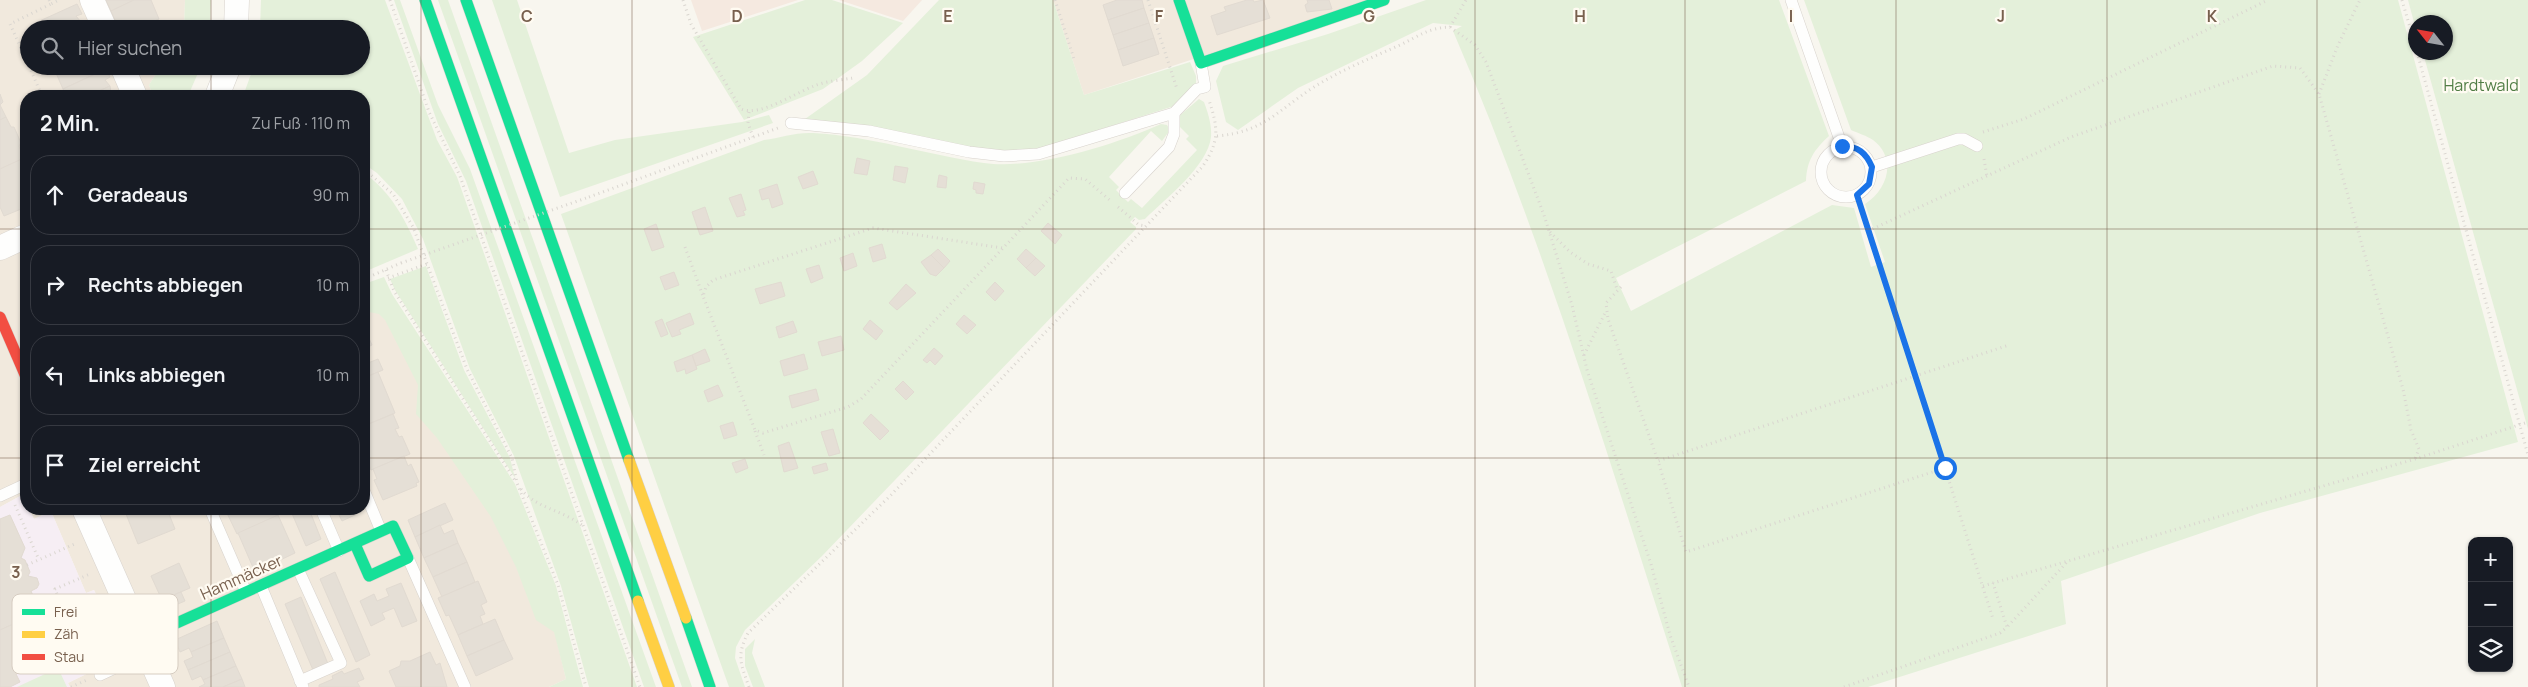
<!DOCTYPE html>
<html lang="de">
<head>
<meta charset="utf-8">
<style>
	:root { --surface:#171b24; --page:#242831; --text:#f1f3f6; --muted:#9ea1a6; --line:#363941 }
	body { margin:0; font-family:Manrope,sans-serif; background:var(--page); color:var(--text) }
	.controls { position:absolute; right:15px; bottom:15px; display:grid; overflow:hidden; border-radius:10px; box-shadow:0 1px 4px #0004 }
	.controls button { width:45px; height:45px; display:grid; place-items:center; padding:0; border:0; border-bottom:1px solid var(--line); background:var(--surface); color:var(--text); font:25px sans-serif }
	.compass { position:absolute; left:2408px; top:15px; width:45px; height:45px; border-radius:50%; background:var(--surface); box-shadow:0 1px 4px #0004; rotate:301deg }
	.stop { position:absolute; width:15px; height:15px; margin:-11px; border:4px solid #1a73e8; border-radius:50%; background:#fff }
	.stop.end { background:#1a73e8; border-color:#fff; box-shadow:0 1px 5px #0008 }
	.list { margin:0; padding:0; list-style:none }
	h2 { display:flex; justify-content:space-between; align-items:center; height:65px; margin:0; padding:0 20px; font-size:21px }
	h2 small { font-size:16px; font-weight:400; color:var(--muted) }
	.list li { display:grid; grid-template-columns:32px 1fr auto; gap:15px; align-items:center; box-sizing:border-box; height:80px; margin:0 10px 10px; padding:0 10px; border:1px solid var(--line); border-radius:20px }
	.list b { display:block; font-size:19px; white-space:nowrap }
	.list em { font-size:16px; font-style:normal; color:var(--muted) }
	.icon { flex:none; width:28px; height:28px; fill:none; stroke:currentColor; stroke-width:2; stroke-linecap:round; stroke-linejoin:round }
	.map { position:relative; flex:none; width:2528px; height:687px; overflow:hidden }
	.search { position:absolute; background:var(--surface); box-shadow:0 1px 4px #0004; left:20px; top:20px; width:350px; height:55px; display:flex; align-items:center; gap:12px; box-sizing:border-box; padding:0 18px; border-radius:28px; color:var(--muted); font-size:19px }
	.panel { position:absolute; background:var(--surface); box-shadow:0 1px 4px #0004; left:20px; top:90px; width:350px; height:425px; border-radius:20px }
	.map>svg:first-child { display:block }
</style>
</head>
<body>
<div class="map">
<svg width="2528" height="687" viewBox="0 0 2528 687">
	<rect width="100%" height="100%" fill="#f8f6ef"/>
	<g fill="#f1e9dd">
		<path d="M0,0H185L184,29H29V66H161L149,85L153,96H26V503L22,495L0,507Z"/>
		<path d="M1053,0H1373L1084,95Z"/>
		<path d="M387,298L507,486L544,587L566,679L549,687H70L68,683L125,655L94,590L86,593L51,511L34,519L29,509H364V308Z"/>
	</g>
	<g fill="#f5e9e0">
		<path d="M691,0H798L702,31Z"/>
		<path d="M839,0H922L903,21Z"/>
	</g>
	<path fill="#f6eef4" d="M22,495L26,509H29L34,519L51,511L86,593L94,590L125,655L68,683L70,687H0V507Z"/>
	<g fill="#e4f0da">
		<path d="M185,0H211L210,29H184Z"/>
		<path d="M261,0H385L437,140L457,177L637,687H589L561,586L514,456L470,369L423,239L402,199L377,173L364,164V96H243L254,66H361V29H260Z"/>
		<path d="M394,0H400L438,105L470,169L656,687H644L466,181L438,124Z"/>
		<path d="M438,0H448L692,687H682Z"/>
		<path d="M492,0H517L569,153L615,140L742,122L769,115L773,123L560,197Z"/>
		<path d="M805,0H832L903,23L862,61L823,89L744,120L693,37Z"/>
		<path d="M939,0H1053L1084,95L1190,62L1196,76V83L1174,106L1039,149L1006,151L966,147L805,119L867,75Z"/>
		<path d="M1426,0H1779L1829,136C1814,150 1807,160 1806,181L1616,278L1631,311L1832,205L1854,208L1871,267L1885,262L1865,204C1887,190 1898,159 1873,140C1867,136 1858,133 1851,130L1804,0H2398L2518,442L2260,513L2061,581L2066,624L1868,687H1682C1611,467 1545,244 1453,31L1462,26L1433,23L1298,88L1238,130L1226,122L1216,81L1223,66L1328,34Z"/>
		<path d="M2408,0H2528V429L2423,53L2446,52V22H2416L2415,26Z"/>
		<path d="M161,66H201L188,96H153L149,85Z"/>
		<path d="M1199,99L1204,102C1208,113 1212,125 1211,137C1208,166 1165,199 1145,219L1139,220L1135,217L1130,222L1136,227V229L822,556L745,630L736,647L735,658L745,687H729L561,214L764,140C780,138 796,132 813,133C870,136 927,155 984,163C1035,170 1114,145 1161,124L1167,125L1170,130L1162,141L1151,131L1109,177L1119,187L1116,190L1128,202L1131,199L1142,208L1197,150L1186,139L1189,136L1178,125L1179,116Z"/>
		<path d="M364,173C391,192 405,219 418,249L364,272Z"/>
		<path d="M426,266L464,370L510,458L515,478L395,290L390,279Z"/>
		<path d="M384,277L392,294L515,484L556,586L583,687H549L566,679L554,632L536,620L516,567L491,517L437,438L416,414L418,385L385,320L379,314L364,311V284Z"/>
		<path d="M755,639L752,653L765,687H753L745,666V649Z"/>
		<path d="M58,668L67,687H17Z"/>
	</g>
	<g fill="#e5dfd6" stroke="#e1dad1">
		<path d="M106,0H134L111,11Z"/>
		<path d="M134,0H151L159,19L137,29H119L111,11Z"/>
		<path d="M1117,0H1142L1144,8L1108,20L1103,5Z"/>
		<path d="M1247,0H1253L1254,2L1263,0L1270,18L1217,35L1211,16L1226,11L1224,7Z"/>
		<path d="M1307,0H1329L1332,9L1307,12L1305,5L1308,3Z"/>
		<path d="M77,4L82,14L76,16L81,22L65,29H35L33,24Z"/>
		<path d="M1144,8L1149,23L1113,35L1108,20Z"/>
		<path d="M1149,23L1154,38L1118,50L1113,35Z"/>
		<path d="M1154,38L1159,54L1123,66L1118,50Z"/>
		<path d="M69,66H105L106,69L63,89L56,73Z"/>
		<path d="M106,69L110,77L105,80L110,86L88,96H66L63,89Z"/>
		<path d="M110,86L111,93L116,91L119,96H88Z"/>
		<path d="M0,94L3,102L0,105L6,117L0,120Z"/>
		<path d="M6,117L11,127H14L21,143L19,146L24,158L0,169V120Z"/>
		<path d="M24,158L26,163V207L4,216L0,207V169Z"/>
		<path d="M857,158L870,161L867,175L854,173Z"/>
		<path d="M895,166L908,168L905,183L893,180Z"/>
		<path d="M813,171L818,184L803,189L798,177Z"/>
		<path d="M939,175L947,177L946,188L937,187Z"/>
		<path d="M974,182L985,184L983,194L976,193V190L973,189Z"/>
		<path d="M777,184L783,204L772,208L769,198L762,200L759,190Z"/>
		<path d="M741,194L746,210L743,211L745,215L737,217L729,198Z"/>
		<path d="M705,207L713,231L700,235L692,212Z"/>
		<path d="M1048,223L1062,235L1055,244L1041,231Z"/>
		<path d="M656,224L664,247L652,251L644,229Z"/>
		<path d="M882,244L886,258L873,262L869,248Z"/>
		<path d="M938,249L950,261L944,268L931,255Z"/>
		<path d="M1026,249L1036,258L1026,268L1017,259Z"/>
		<path d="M853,253L857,266L844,271L840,258Z"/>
		<path d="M931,255L944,268L936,276L930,274L921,262Z"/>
		<path d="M1036,258L1045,266L1035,276L1026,268Z"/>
		<path d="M819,265L823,278L811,283L806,269Z"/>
		<path d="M674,272L679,285L665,290L660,277Z"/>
		<path d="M781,282L785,296L760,304L755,289Z"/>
		<path d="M995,282L1004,291L995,301L986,292Z"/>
		<path d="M906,284L916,293L897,310L889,303Z"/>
		<path d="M690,313L694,324L679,330L681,334L672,337L666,323Z"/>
		<path d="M964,315L976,325L967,334L956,324Z"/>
		<path d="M662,319L668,334L661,337L655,322Z"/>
		<path d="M870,320L883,331L876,340L863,329Z"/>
		<path d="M793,321L797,332L779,338L776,327Z"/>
		<path d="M364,327L372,345L364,349Z"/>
		<path d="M841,336L844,350L822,356L818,342Z"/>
		<path d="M934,348L943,356L935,365L930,360L927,363L923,360Z"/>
		<path d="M705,349L710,361L696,366L692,355Z"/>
		<path d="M364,353L368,363L378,359L383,370L364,378Z"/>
		<path d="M804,354L808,369L784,376L780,361Z"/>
		<path d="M692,355L697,369L686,374L685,369L677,372L674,362Z"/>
		<path d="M378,372L395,413L364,426V378Z"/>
		<path d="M903,381L914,392L906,400L895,389Z"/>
		<path d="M718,385L723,396L708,402L704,391Z"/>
		<path d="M816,389L819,400L792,408L789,396Z"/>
		<path d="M393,414L399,428L395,429L399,437L402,436L410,454L371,470L364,453V426Z"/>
		<path d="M871,414L889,431L880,440L863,423Z"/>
		<path d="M733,422L737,435L724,439L720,426Z"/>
		<path d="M833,429L840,453L829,456L821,432Z"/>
		<path d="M789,442L798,468L784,472L778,446Z"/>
		<path d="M404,456L408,466L411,464L419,482L416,483L417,486L383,500L374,480L377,479L373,469Z"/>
		<path d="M745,459L748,468L736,473L732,463Z"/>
		<path d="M826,463L828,470L814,474L812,467Z"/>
		<path d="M445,503L453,520L415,537L408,520Z"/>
		<path d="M139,509H167L175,529L138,544L126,514Z"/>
		<path d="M225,509H275L278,515L237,534Z"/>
		<path d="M290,509H309L321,539L306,546Z"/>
		<path d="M336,509H355L357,514L342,521Z"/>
		<path d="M10,515L25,548L21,558L25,560L30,572L28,576L37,578L39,584L37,588L31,591L40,612L0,630V519Z"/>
		<path d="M278,515L295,553L255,572L238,533Z"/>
		<path d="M440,525L444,534L453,530L458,543L424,558L415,537Z"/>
		<path d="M458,543L467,562L433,577L424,558Z"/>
		<path d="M467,562L475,582L442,597L433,577Z"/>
		<path d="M179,563L190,588L162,600L151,576Z"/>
		<path d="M335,572L370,655L356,662L320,579Z"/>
		<path d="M478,581L487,602L481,605L485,614L480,616L483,624L458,635L449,615L446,616L438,598Z"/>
		<path d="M401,583L417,621L402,627L394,608L382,613L385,619L371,626L360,601L374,594L377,601L389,596L386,589Z"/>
		<path d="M181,592L185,601L166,609L162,600Z"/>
		<path d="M301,597L328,664L313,670L285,604Z"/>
		<path d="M82,607L92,629L83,633L93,654L77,661L81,670L75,673L66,651L57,655L60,663L40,673L36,665L16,674L20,682L10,687H0V630L34,615L38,623L61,613L63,618Z"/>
		<path d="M495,619L504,640L467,656L458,635Z"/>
		<path d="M217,621L224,638L191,652L189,648L180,652L175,640Z"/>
		<path d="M224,638L230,652L188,670L184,661L193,657L191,652Z"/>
		<path d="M504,640L513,659L476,676L467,656Z"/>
		<path d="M230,652L236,666L203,680L201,676L192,680L188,670Z"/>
		<path d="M430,652L436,665L440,663L447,687H396L389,671L400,666L401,661H410Z"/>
		<path d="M236,666L242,679L223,687H199L205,684L203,680Z"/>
		<path d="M359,668L364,679L357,682L360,687H319V685L333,679L332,676L342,671L344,674Z"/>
		<path d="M242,679L245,687H223Z"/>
	</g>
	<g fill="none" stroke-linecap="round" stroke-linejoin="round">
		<g stroke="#d8d3cd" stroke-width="12">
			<g id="lane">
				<path d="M1791,0L1842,146"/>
				<path d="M791,123L869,131L969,152L1004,156L1038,154L1174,113L1197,89L1205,87L1201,63"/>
				<circle cx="1846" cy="172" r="25"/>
				<path d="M1872,167L1958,139H1964L1977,146"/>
				<path d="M1125,193L1169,147L1174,134V113"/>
				<path d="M364,490L381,531"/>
				<path d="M0,496L26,484"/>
				<path d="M210,509L246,592"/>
				<path d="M321,509L339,551"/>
				<path d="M408,558L465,687"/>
				<path d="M298,569L341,663L300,681"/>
				<path d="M261,586L303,687"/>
				<path d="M100,675L147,653"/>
			</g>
		</g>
		<g stroke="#d8d3cd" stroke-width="25">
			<g id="street">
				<path d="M92,0L105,29"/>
				<path d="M236,29L237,0"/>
				<path d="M122,66L135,96"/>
				<path d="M217,96L229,66"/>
				<path d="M0,248L26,236"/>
				<path d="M84,509L163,687"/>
			</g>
		</g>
		<g stroke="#d8d3cd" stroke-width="12">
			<g id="fast">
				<path d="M425,0L638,601"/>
				<path d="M466,0L629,460"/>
				<path d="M1179,0L1201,63L1384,0"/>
				<path d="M686,618L710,687"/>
				<path d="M141,639L393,526L408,558L369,576L355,544"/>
			</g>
		</g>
		<g stroke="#d8d3cd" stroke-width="12">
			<g id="slow">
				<path d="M629,460L686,618"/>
				<path d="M638,601L669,687"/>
			</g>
		</g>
		<g stroke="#d8d3cd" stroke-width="12">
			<path id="jam" d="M0,317L26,377"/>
		</g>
		<g stroke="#dad6d0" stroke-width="3" stroke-dasharray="1 4" stroke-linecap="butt">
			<path d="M49,0L51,4L59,0"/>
			<path d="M390,0L429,112L460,176L640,687"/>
			<path d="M683,0L691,24L741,109C760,117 795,93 814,86C826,81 841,80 853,78"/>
			<path d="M1055,0L1074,59"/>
			<path d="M1148,0L1177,89"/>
			<path d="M2402,0L2416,48"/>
			<path d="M1450,27L1466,0"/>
			<path d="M2417,52L2528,455"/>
			<path d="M29,66L10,24L51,4"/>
			<path d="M29,66L42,96"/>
			<path d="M2319,94L2338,45L2360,0"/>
			<path d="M749,112L748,123L753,137"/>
			<path d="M1983,132L2024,119L2268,0"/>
			<path d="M1217,136C1264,132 1278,110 1314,87C1341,70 1371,58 1400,45C1419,36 1428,28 1450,27L1475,45L1486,62L1544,215L1572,305L1587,370L1651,564L1670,635L1689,687"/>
			<path d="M1984,159L1987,177"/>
			<path d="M364,169L393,194L413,227L467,369L512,458L517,483L558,585L586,687"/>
			<path d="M1857,195L1945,468L1686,552L1658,461L2009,345"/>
			<path d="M589,197L778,128"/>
			<path d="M1118,207L1139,225L1146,226"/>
			<path d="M1868,231L2071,137L2273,66L2300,68L2319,94L2403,389L2411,430L2419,449L2415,459"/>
			<path d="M1550,232L1570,252L1588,264L1611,271L1617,289"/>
			<path d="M685,247L703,296"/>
			<path d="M1002,248L873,228L713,280L706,287L703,296L755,430L763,433L848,407L861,399L1069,178L1085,179L1112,202"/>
			<path d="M386,270L394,291L516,482"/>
			<path d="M388,278L427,264"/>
			<path d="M364,279L401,263"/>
			<path d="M1621,287L1606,303L1608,319L1658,461"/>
			<path d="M1584,355L1606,311"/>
			<path d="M755,431L764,455"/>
			<path d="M1945,468L1993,619"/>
			<path d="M521,489C535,508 563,510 583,526"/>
			<path d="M15,505L39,560"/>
			<path d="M27,565L77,543"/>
			<path d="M1983,586L2415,459L2528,422"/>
			<path d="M66,617L55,589L90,574"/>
			<path d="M2008,626L2068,561"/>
			<path d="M71,687L87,680"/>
			<path d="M749,687C741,664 736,656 748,633L890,496L1203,166C1220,140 1218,128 1209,100"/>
			<path d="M1844,687L2000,633L2007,627L1993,583"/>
		</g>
		<use href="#lane" stroke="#fefefd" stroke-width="11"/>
		<use href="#street" stroke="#fefefd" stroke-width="24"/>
		<use href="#fast" stroke="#16e098" stroke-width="11"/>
		<use href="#slow" stroke="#ffcf43" stroke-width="11"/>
		<use href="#jam" stroke="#f24e42" stroke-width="11"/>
		<path stroke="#dad6d0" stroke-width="3" stroke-dasharray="1 4" stroke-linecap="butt" d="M401,263L589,197"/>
	</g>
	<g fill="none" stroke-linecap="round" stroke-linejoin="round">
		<path stroke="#1a73e8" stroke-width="6" d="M1842,146C1858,146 1866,153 1872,167L1869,184L1857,195L1945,468"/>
	</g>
	<path fill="none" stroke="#78604e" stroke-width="1" stroke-opacity="0.55" d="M211,0V29M421,0V687M632,0V687M843,0V687M1053,0V687M1264,0V687M1475,0V687M1685,0V687M1896,0V687M2107,0V687M2317,0V687M211,66V96M0,229H26M364,229H2528M0,458H26M364,458H2528M211,509V687"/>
	<g text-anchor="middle" stroke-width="4.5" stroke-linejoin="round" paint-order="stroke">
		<g font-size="16" fill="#517d45" stroke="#fffbf2">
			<text x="2481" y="91">Hardtwald</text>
		</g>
		<g font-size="16" fill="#78604e" stroke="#fffbf2">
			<text transform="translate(241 577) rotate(-24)" y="6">Hammäcker</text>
		</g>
	</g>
	<rect x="12" y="594" width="166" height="80" rx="8" fill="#fffbf2" stroke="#d6ccc1" stroke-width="1"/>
	<rect x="22" y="609" width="23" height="6" fill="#16e098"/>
	<rect x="22" y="631" width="23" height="7" fill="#ffcf43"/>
	<rect x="22" y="654" width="23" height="6" fill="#f24e42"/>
	<g font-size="14" fill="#78604e">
		<text x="54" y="617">Frei</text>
		<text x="54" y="639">Zäh</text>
		<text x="54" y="662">Stau</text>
	</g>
	<g font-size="16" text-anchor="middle" font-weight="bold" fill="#78604e" stroke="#fffbf2" stroke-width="4.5" stroke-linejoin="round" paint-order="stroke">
		<text x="527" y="22">C</text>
		<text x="737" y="22">D</text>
		<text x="948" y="22">E</text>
		<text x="1159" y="22">F</text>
		<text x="1369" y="22">G</text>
		<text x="1580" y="22">H</text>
		<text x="1791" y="22">I</text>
		<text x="2001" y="22">J</text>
		<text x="2212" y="22">K</text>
		<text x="16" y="578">3</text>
	</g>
</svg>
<div class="controls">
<button>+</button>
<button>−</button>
<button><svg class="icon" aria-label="layers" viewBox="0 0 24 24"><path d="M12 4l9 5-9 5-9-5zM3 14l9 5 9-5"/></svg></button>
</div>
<svg class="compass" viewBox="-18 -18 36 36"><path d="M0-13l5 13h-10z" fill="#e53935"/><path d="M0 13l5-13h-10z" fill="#9ea1a6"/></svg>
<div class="stop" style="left:1945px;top:468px"></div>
<div class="stop end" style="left:1842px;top:146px"></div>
<div class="search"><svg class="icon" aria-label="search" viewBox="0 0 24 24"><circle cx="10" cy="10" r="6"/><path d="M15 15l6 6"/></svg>Hier suchen</div>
<section class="panel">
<h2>2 Min.<small>Zu Fuß · 110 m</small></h2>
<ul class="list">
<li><svg class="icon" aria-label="ahead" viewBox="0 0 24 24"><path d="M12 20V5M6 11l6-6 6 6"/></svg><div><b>Geradeaus</b></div><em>90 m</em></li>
<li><svg class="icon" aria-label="right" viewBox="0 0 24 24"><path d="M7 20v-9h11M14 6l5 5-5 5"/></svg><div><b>Rechts abbiegen</b></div><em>10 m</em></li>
<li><svg class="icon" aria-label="left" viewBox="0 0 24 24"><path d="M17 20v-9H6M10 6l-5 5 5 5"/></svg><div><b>Links abbiegen</b></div><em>10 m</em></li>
<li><svg class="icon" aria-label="arrive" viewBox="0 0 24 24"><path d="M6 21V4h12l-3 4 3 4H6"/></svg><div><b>Ziel erreicht</b></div></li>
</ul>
</section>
</div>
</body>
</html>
